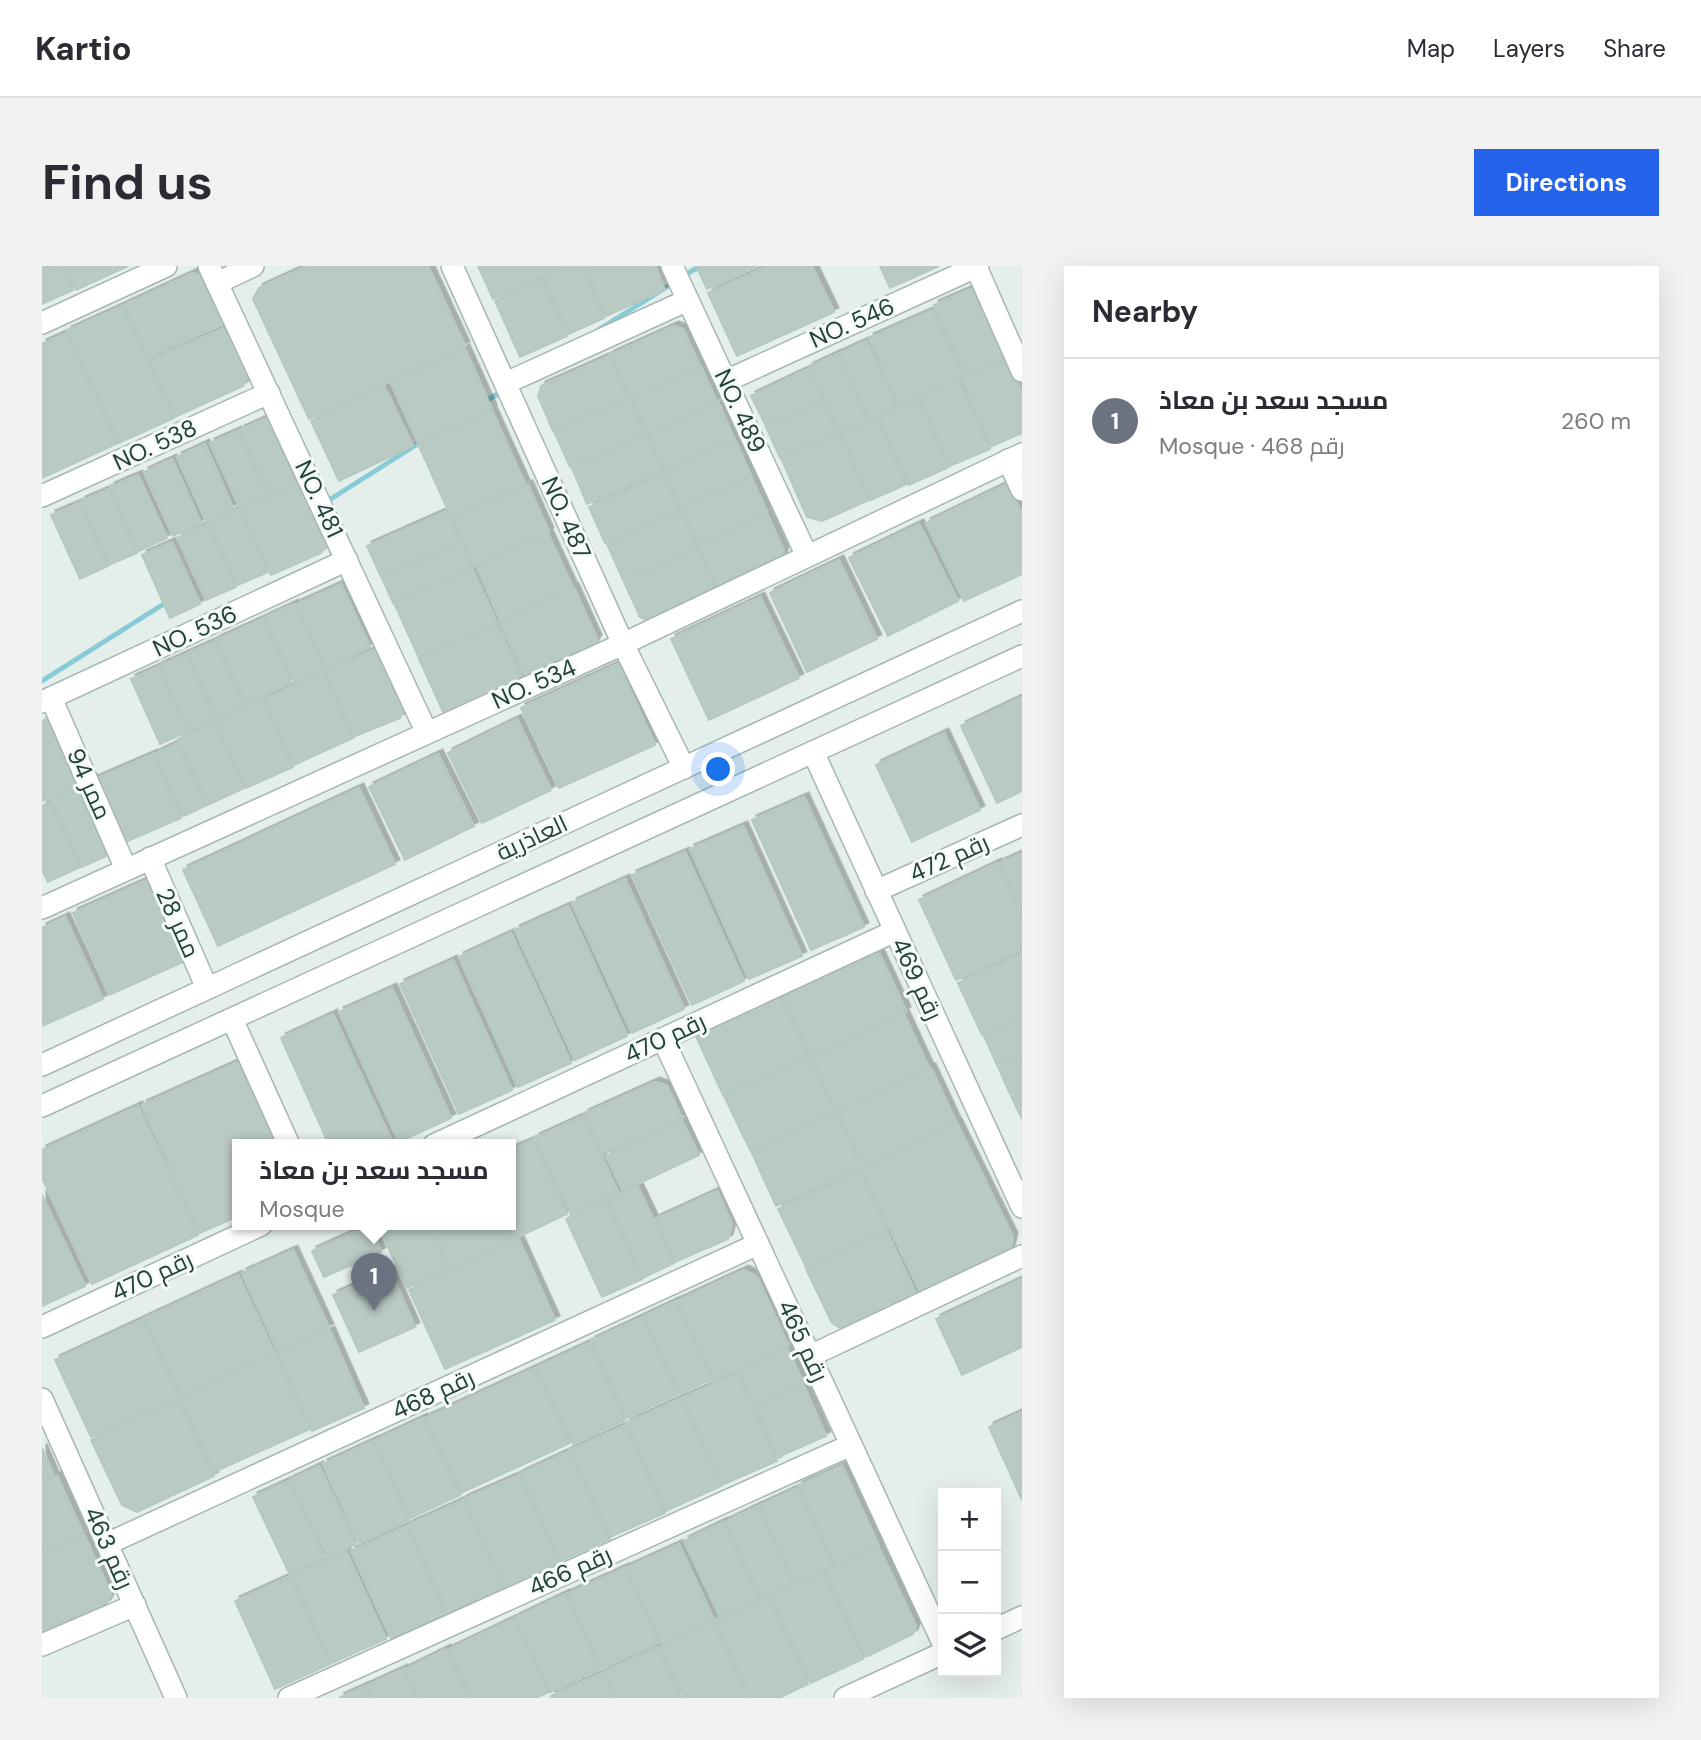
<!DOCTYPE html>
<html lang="en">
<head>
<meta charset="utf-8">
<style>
	:root { --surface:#fff; --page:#f2f2f3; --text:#2b2b33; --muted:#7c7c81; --line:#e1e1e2; --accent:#2563eb }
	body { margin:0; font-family:"DM Sans",Cairo,sans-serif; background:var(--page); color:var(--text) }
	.controls { position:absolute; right:21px; bottom:21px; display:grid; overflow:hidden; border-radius:0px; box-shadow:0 7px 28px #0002 }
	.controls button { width:63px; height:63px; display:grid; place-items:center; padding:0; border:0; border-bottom:2px solid var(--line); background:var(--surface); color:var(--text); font:35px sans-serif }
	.you { position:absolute; left:677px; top:504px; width:24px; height:24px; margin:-18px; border:5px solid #fff; border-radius:50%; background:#1a73e8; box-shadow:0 0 0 10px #1a73e833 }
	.badge { display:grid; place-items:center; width:46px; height:46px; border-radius:50%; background:var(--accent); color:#fff; font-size:23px; font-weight:700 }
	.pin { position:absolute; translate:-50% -58px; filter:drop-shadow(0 2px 4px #0008) }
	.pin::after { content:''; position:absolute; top:37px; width:24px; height:21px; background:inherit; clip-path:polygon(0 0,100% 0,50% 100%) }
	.popup { position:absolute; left:190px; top:873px; width:284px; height:91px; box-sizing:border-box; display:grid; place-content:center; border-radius:0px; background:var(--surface); filter:drop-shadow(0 2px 5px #0005); font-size:23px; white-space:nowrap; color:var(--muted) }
	.popup b { font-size:26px; color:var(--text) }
	.popup::after { content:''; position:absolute; left:50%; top:100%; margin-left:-14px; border:14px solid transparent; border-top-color:var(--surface) }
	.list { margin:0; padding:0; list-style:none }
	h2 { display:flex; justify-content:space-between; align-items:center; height:91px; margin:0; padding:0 28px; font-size:30px }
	h2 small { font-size:23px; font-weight:400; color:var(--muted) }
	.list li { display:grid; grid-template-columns:46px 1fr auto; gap:21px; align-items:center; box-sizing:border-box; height:126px; padding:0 28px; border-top:2px solid var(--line) }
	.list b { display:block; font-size:26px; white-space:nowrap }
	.list p { margin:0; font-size:23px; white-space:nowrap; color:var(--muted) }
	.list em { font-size:23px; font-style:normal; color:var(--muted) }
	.icon { flex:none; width:38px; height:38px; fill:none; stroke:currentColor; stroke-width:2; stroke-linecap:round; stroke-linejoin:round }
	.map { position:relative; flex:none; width:980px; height:1432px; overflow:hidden; border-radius:0px }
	header { display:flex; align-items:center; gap:42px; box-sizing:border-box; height:98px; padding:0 35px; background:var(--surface); border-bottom:2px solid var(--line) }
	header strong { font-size:33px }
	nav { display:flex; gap:38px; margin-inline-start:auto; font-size:24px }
	.intro { display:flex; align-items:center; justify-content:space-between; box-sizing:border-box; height:168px; padding:0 42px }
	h1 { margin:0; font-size:49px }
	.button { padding:18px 32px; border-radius:0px; background:var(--accent); color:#fff; font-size:24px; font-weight:700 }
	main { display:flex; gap:42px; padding:0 42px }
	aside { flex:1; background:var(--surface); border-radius:0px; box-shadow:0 7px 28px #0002 }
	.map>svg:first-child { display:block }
</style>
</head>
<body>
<header>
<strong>Kartio</strong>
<nav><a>Map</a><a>Layers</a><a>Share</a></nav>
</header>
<div class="intro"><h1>Find us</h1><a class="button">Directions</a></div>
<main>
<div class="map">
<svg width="980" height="1432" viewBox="0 0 980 1432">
	<defs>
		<filter id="shadow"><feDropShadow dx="4.5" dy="-4.5" stdDeviation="0" flood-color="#0004"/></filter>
	</defs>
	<rect width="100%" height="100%" fill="#e4eeea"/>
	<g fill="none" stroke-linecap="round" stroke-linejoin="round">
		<g stroke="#88cbd7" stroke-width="5">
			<path d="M648,6L658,0"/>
			<path d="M556,64L625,21"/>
			<path d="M441,137L462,124"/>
			<path d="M284,236L385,172"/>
			<path d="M0,415L128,334"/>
		</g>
	</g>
	<g fill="#b9cac3" stroke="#b5c9c1" stroke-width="2" filter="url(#shadow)">
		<path d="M0,0H20L31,24L0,38Z"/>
		<path d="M22,0H86L34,24Z"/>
		<path d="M265,0H386L423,80L267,153L211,33L217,22Z"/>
		<path d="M436,0H524L451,33Z"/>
		<path d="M529,0H539L562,52L527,68L502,12Z"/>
		<path d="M542,0H613L623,24L564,50Z"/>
		<path d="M654,0H715L665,23Z"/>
		<path d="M726,0H770L792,46L695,90L666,27Z"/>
		<path d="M838,0H897L848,22Z"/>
		<path d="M151,7L161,11L182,57L106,92L82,39Z"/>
		<path d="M499,14L525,70L478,91L453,35Z"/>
		<path d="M931,22L962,90L923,108L892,39Z"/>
		<path d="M80,40L132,152L77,177L25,65Z"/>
		<path d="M891,44L921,111L857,139L827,72Z"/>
		<path d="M632,60L641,63L658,100L588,132L568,89Z"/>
		<path d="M184,61L206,108L201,120L133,151L107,95Z"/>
		<path d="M24,67L76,177L0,212V78Z"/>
		<path d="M824,75L855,140L827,153L796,88Z"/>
		<path d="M423,83L450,143L376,177L349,116Z"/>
		<path d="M795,88L826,154L798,167L767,101Z"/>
		<path d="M567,90L586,131L511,165L496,130L499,120Z"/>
		<path d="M965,92L980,126V167L950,180L919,112Z"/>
		<path d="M659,101L675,136L605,167L589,132Z"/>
		<path d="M766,103L781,133L724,160L709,130Z"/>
		<path d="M916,114L948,183L908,200L877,132Z"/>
		<path d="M342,120L371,180L297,215L269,155Z"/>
		<path d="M587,132L603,168L528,201L512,165Z"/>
		<path d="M876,133L907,201L867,219L836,150Z"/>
		<path d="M782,135L795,166L738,192L724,161Z"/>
		<path d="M677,138L692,173L622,204L606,169Z"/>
		<path d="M450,145L483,218L409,251L376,178Z"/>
		<path d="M225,152L254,217L228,229L198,164Z"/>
		<path d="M834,152L865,218L829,234L799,168Z"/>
		<path d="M195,165L225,230L198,242L168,177Z"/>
		<path d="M797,167L827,234L780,255L765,251L739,192Z"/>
		<path d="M604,169L621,205L545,238L530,202Z"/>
		<path d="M693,174L709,210L639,241L622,205Z"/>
		<path d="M163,178L191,242L164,255L135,191Z"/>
		<path d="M130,193L159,257L131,270L102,206Z"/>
		<path d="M622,208L638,244L563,277L547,241Z"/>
		<path d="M96,209L125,272L97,285L68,221Z"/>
		<path d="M709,211L725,246L655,278L639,243Z"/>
		<path d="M257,217L285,278L279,287L229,309L199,243Z"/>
		<path d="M965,218L980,248V308L922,335L884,257Z"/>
		<path d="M486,219L507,266L432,299L411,252Z"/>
		<path d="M67,223L95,287L67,299L39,235Z"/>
		<path d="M37,237L66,300L38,313L9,249Z"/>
		<path d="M197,243L226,306L196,319L167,256Z"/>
		<path d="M404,245L418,275L339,311L325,280Z"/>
		<path d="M640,245L656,281L581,314L565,278Z"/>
		<path d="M725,248L742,285L739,294L676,322L656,279Z"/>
		<path d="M165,258L194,321L164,334L135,272Z"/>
		<path d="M877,258L916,335L846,370L807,292Z"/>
		<path d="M506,268L531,322L458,354L434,299Z"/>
		<path d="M130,276L158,338L128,352L100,289Z"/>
		<path d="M419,276L430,301L351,337L340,312Z"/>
		<path d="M656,283L674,323L604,354L598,351L582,316Z"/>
		<path d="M797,294L835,373L765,406L728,327Z"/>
		<path d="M430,302L455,357L377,392L352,337Z"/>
		<path d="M299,318L328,381L284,402L255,338Z"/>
		<path d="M532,322L555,373L551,380L483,411L458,356Z"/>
		<path d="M718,331L757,412L667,454L629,373Z"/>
		<path d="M252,338L283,403L253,417L222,352Z"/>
		<path d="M220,353L249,416L204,437L174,374Z"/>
		<path d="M455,358L480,413L402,448L377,393Z"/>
		<path d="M173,375L202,440L175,452L146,387Z"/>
		<path d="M334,383L361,445L358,452L311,471L283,405Z"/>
		<path d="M144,388L173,453L146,465L117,400Z"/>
		<path d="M576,398L613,479L517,522L479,442Z"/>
		<path d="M116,401L145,466L118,478L89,413Z"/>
		<path d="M281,406L311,472L252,499L222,433Z"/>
		<path d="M980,431V525L955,537L919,460Z"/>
		<path d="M220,433L251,501L204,522L173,455Z"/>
		<path d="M6,452L38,517L0,535V455Z"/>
		<path d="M475,453L509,524L440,557L406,487Z"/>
		<path d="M172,457L202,522L166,539L136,473Z"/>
		<path d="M902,467L938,544L870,576L834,499Z"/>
		<path d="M135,477L165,539L142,550L113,488Z"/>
		<path d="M111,488L139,552L79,578L51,514Z"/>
		<path d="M396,488L432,560L363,594L327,521Z"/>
		<path d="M38,520L67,584L64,590L40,601L9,533Z"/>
		<path d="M317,522L353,598L176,680L141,604Z"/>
		<path d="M762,531L822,661L769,684L710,554Z"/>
		<path d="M8,536L38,601L6,616L0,604V540Z"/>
		<path d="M701,560L760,690L707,713L648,583Z"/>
		<path d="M643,586L702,715L650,739L590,609Z"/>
		<path d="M980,587V643L958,597Z"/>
		<path d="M955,597L980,650V683L914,714L877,634Z"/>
		<path d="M114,610L150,692L67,729L31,647Z"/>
		<path d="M583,613L642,743L590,767L530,637Z"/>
		<path d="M526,640L585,770L533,794L473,664Z"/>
		<path d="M23,651L61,733L0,760V662Z"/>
		<path d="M469,667L529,797L476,821L417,691Z"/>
		<path d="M827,684L838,689L864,745L769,789L739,725Z"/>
		<path d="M980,687V751L940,769L916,717Z"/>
		<path d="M411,694L470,824L417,848L358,718Z"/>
		<path d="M350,722L409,852L357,876L297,746Z"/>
		<path d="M737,727L766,790L681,829L652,766Z"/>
		<path d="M291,748L351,878L287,879L239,772Z"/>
		<path d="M862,748L887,802L794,845L769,791Z"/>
		<path d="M980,753V788L955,799L942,770Z"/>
		<path d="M767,790L793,845L708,884L682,830Z"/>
		<path d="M980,790V822L968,828L956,801Z"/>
		<path d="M198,795L236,879H196V950L158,967L100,839Z"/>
		<path d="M889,802L914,856L821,899L796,845Z"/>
		<path d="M613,816L625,820L640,852L560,888L542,848Z"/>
		<path d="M980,825V853L969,830Z"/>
		<path d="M96,840L156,969L50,1018L0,912V884Z"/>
		<path d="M794,846L819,901L734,940L709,885Z"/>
		<path d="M541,850L576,926L529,948L493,872Z"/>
		<path d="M640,855L657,889L581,925L564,890Z"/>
		<path d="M915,857L971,971L968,984L879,1027L819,903Z"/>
		<path d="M491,874L525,948L472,973L466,959H468V884Z"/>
		<path d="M818,905L846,963L764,1001L736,943Z"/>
		<path d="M595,919L632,997L601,1012L565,933Z"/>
		<path d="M675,925L690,958L686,973L633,996L614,953Z"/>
		<path d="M0,929L43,1020L0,1040Z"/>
		<path d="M564,935L600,1013L560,1031L524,953Z"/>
		<path d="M328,959L339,986L282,1011L270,985Z"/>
		<path d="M336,959H385L406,1003L365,1022Z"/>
		<path d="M388,959H463L470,974L409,1003Z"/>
		<path d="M845,966L874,1028L800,1063L790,1057L764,1003Z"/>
		<path d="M477,974L513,1054L403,1103L367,1024Z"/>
		<path d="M251,984L287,1062L236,1085L200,1007Z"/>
		<path d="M348,1004L373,1061L317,1086L291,1029Z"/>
		<path d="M702,1004L715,1011L746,1079L672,1114L635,1035Z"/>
		<path d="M196,1009L232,1086L139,1129L103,1052Z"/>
		<path d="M980,1013V1081L920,1109L894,1053Z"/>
		<path d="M634,1035L670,1113L638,1128L602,1050Z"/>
		<path d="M600,1051L636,1128L585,1152L549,1075Z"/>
		<path d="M101,1053L137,1131L49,1171L13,1094Z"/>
		<path d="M288,1065L322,1142L270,1165L235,1088Z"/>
		<path d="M547,1077L583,1154L531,1178L495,1101Z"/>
		<path d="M745,1082L761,1116L711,1138L696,1104Z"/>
		<path d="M234,1088L268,1163L172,1206L138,1131Z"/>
		<path d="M493,1102L528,1177L419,1227L384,1152Z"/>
		<path d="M695,1107L735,1195L680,1219L640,1132Z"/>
		<path d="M761,1118L784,1170L736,1191L713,1140Z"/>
		<path d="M639,1132L679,1220L624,1245L584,1157Z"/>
		<path d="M136,1133L172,1210L95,1246L80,1239L49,1174Z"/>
		<path d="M980,1146V1234L947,1161Z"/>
		<path d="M381,1152L418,1229L369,1252L332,1175Z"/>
		<path d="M583,1159L623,1247L568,1271L528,1184Z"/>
		<path d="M331,1175L367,1254L317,1277L281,1198Z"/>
		<path d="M0,1182L12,1210L0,1215Z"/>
		<path d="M527,1185L568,1273L519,1295L478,1208Z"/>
		<path d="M277,1200L314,1278L286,1291L248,1214Z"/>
		<path d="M800,1200L836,1278L793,1298L756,1220Z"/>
		<path d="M477,1209L517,1296L462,1321L422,1233Z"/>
		<path d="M15,1210L41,1267L0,1286V1217Z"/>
		<path d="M246,1215L282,1291L247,1307L211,1231Z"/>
		<path d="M755,1222L792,1300L754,1318L717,1240Z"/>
		<path d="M421,1234L461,1322L406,1347L366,1259Z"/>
		<path d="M716,1240L752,1317L719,1333L683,1256Z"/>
		<path d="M681,1256L717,1332L678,1351L642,1275Z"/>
		<path d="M364,1260L404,1348L349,1372L309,1285Z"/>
		<path d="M42,1269L69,1328L64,1338L0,1367V1288Z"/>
		<path d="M637,1278L672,1354L620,1378L584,1302Z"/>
		<path d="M836,1280L874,1360L871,1368L824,1391L783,1305Z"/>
		<path d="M304,1285L344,1373L290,1397L250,1309Z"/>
		<path d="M582,1302L617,1376L560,1402L525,1328Z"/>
		<path d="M781,1306L821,1393L769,1417L728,1330Z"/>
		<path d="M248,1310L288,1398L233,1423L193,1335Z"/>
		<path d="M523,1328L558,1403L509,1426L473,1352Z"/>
		<path d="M726,1331L766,1418L737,1432H709L673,1355Z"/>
		<path d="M471,1353L507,1426L494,1432H430L406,1384Z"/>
		<path d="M671,1357L706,1432H642L618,1381Z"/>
		<path d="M615,1381L639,1432H575L563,1405Z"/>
		<path d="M404,1383L428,1432H376L362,1404Z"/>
		<path d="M361,1403L374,1432H330L324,1420Z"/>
		<path d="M562,1406L573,1432H510L509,1430Z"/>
		<path d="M323,1420L328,1432H297Z"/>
	</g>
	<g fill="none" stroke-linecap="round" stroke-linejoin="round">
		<g stroke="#a6b7b1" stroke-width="24">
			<g id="minor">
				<path d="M167,0L385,467"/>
				<path d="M410,0L581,378L642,502"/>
				<path d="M630,0L765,290"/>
				<path d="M934,1L980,105"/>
				<path d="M175,17L211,0"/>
				<path d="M0,57L124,0"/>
				<path d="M684,115L936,0"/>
				<path d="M464,117L646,34"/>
				<path d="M966,194L980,224"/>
				<path d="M0,230L227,127"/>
				<path d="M9,432L84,603"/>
				<path d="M0,436L305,294"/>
				<path d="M771,486L980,941"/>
				<path d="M108,592L165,722"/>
				<path d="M834,625L980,559"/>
				<path d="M0,642L581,378L980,188"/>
				<path d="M190,753L247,879"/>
				<path d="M621,773L901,1377"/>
				<path d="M0,799L980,345"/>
				<path d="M0,840L980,390"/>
				<path d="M392,879L853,665"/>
				<path d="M0,1061L219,959"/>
				<path d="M768,1090L980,990"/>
				<path d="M0,1133L134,1432"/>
				<path d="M65,1278L716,978"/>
				<path d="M954,1363L980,1351"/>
				<path d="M0,1379L93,1339"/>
				<path d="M247,1432L809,1179"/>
				<path d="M803,1432L901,1387"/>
			</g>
		</g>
		<use href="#minor" stroke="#fff" stroke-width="21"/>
	</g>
	<g text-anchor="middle" stroke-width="6" stroke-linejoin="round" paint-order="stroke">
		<g font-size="24" fill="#214239" stroke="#f5faf8">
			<text transform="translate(810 57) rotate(-24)" y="8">NO. 546</text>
			<text transform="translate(698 145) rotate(65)" y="8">NO. 489</text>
			<text transform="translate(113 179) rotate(-25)" y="8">NO. 538</text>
			<text transform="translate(277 233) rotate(65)" y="8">NO. 481</text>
			<text transform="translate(524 252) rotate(66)" y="8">NO. 487</text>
			<text transform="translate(153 365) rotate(-25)" y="8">NO. 536</text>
			<text transform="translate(492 418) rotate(-24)" y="8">NO. 534</text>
			<text transform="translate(47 518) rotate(66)" y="8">ممر 94</text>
			<text transform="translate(490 572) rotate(-25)" y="8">العاذرية</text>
			<text transform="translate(907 592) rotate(-24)" y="8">رقم 472</text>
			<text transform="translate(136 657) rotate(66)" y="8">ممر 28</text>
			<text transform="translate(875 713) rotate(65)" y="8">رقم 469</text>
			<text transform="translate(623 772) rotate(-25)" y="8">رقم 470</text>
			<text transform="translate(110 1010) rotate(-25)" y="8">رقم 470</text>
			<text transform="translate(761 1075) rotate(65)" y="8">رقم 465</text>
			<text transform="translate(391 1128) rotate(-25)" y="8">رقم 468</text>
			<text transform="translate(67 1282) rotate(66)" y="8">رقم 463</text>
			<text transform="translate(528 1305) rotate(-24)" y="8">رقم 466</text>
		</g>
	</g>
</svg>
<div class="controls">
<button>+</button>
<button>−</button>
<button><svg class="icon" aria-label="layers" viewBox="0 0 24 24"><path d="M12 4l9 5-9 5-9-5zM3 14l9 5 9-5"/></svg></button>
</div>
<div class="you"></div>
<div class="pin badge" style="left:332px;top:1045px;background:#6b7280">1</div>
<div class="popup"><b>مسجد سعد بن معاذ</b>Mosque</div>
</div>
<aside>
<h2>Nearby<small></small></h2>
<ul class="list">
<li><span class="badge" style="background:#6b7280">1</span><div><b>مسجد سعد بن معاذ</b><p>Mosque · رقم 468</p></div><em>260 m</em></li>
</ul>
</aside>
</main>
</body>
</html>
